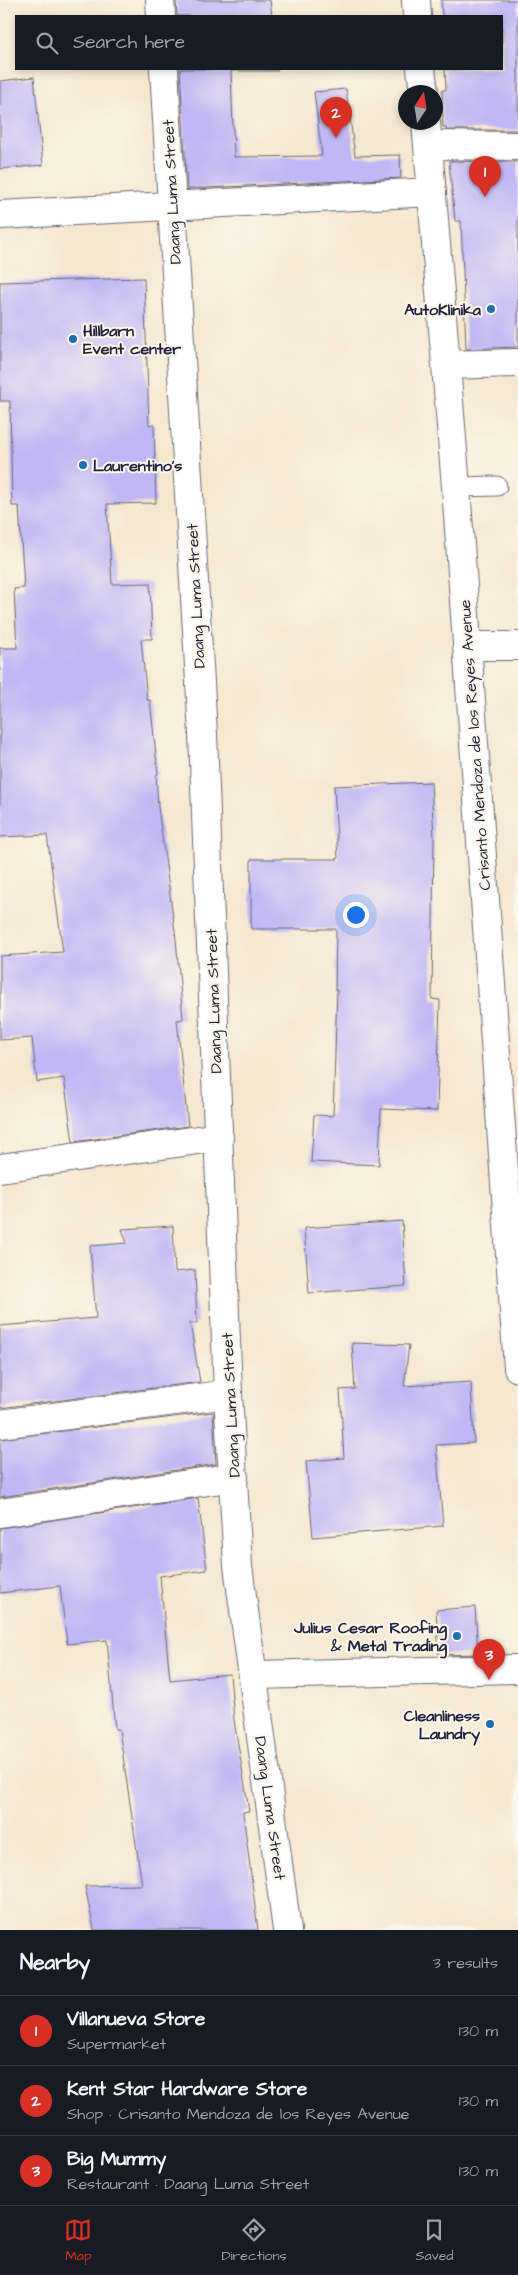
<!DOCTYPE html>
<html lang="en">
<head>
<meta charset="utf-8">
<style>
	:root { --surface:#171b24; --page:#242831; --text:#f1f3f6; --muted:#9ea1a6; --line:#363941; --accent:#d93025 }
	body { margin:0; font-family:"Architects Daughter",sans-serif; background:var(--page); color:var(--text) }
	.compass { position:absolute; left:398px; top:85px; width:45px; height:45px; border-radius:50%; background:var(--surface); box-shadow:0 2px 8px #0003; rotate:12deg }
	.you { position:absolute; left:355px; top:914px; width:18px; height:18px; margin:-12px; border:4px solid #fff; border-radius:50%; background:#1a73e8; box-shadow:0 0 0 8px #1a73e833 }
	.badge { display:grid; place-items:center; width:32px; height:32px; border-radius:50%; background:var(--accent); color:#fff; font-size:16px; font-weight:700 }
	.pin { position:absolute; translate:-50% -41px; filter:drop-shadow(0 1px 2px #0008) }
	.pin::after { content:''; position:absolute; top:26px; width:18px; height:15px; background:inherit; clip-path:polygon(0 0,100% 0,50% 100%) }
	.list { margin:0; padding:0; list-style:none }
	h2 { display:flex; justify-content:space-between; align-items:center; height:65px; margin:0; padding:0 20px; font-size:21px }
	h2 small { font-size:16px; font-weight:400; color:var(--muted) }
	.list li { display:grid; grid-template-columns:32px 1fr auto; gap:15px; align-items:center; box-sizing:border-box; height:70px; padding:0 20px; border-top:1px solid var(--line) }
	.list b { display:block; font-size:19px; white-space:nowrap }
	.list p { margin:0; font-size:16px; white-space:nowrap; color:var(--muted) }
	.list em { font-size:16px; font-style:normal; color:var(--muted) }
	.icon { flex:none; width:28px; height:28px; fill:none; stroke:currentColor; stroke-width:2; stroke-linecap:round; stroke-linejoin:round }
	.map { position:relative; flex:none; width:518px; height:1930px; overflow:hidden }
	.search { position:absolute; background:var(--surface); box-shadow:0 2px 8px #0003; left:15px; right:15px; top:15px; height:55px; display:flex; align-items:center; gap:12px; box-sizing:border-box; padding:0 18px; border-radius:0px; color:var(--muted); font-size:19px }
	.sheet { height:275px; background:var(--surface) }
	nav { display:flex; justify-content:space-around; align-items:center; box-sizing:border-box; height:70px; border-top:1px solid var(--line); background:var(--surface); font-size:14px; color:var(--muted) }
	nav a { display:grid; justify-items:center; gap:2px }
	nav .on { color:var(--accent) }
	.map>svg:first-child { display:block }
</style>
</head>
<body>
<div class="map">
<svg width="518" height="1930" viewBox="0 0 518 1930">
	<rect width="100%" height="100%" fill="#fbf7ec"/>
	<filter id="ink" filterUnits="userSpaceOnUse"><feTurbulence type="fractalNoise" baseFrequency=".02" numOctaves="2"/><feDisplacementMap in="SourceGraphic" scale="10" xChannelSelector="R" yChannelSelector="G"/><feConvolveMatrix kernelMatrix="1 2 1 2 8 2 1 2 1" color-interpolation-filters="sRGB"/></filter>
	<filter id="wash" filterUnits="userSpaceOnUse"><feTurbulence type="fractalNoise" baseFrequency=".0096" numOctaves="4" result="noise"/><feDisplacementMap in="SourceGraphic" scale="20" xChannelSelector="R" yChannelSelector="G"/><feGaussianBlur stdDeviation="1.12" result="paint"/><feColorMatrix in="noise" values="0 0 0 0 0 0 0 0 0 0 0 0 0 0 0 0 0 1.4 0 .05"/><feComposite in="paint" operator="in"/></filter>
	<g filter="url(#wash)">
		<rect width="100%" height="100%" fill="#f5e8d1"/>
		<g id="blocks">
			<g fill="#c0b7f4">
				<path d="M176,0H270L272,16H177Z"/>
				<path d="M441,0H518V130H446V127H443L442,90H446L445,69H502V16H442Z"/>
				<path d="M180,69H277L278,71H231L234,157L322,156L314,92L346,89L355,156L400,155L401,178L187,189Z"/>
				<path d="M34,77L43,165L0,169V81Z"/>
				<path d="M449,161L518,162V347L466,349L461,221H455Z"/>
				<path d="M144,278L149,425L154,424L156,503L107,504L112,584L150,583L152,639H141L147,700H150L158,774L156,775L158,807L176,939L183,1019L177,1020L188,1126L73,1142L64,1078L37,1082L32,1038L0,1040V956L63,952L47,835L0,837V648H17L14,589L24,588L19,506H12L10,401H0V282Z"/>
				<path d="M431,782L434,838L432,999L440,1000L437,1111L381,1109L379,1165L311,1162L314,1115L333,1116L337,990H335L336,929H251V859H338L334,786Z"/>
				<path d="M402,1221L406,1286L309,1293L304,1228Z"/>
				<path d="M173,1226L175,1272L195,1270L197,1323H190L200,1382L0,1408V1326L96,1318L90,1246L127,1243L122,1229Z"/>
				<path d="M352,1343L409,1345L404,1386L471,1382L474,1443L436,1445L443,1526L313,1537L306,1461L344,1458L340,1390L355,1389Z"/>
				<path d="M213,1412L216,1464L0,1497V1439Z"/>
				<path d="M198,1498L207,1570L160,1576L170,1680L230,1674L234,1720L249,1811L243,1812L258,1930H94L85,1886L142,1885L119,1729H115L107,1640L67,1644L60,1586L0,1593V1528Z"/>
				<path d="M475,1607L478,1654L439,1655L436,1610Z"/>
			</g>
		</g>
	</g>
	<g filter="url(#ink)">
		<use href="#blocks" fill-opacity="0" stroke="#6c6770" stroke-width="1"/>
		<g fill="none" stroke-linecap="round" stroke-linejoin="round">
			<g stroke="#6c6770" stroke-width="21">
				<path id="service" d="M456,487L497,486"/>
			</g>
			<g stroke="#6c6770" stroke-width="30">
				<g id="minor">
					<path d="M160,0L161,16"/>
					<path d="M164,69L203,734L228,1394L238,1566L287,1930"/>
					<path d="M429,145L518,146"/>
					<path d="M0,215L432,192"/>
					<path d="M446,365L518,363"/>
					<path d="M467,646H518"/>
					<path d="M0,1168L219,1137"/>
					<path d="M0,1424L228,1394"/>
					<path d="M0,1513L234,1477"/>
					<path d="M253,1675L518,1669"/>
				</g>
			</g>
			<g stroke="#6c6770" stroke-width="30">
				<g id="secondary">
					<path d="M416,0L417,16"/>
					<path d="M421,69L424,92"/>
					<path d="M426,122L456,487L518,1368"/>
				</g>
			</g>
			<use href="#service" stroke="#fff" stroke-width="19"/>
			<use href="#minor" stroke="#fff" stroke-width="28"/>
			<use href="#secondary" stroke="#fff" stroke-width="28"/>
		</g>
	</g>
	<g fill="#1f6fb2" stroke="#fbf7ec" stroke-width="2">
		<circle cx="491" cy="309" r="5"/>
		<circle cx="73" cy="339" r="5"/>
		<circle cx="83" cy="465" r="5"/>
		<circle cx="457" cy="1636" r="5"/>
		<circle cx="490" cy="1724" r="5"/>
	</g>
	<g text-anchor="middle" stroke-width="4" stroke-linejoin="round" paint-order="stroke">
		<g font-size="16" fill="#22223b" stroke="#fbf7ec">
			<text transform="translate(171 192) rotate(-93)" y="6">Daang Luma Street</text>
			<text transform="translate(195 596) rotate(-93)" y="6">Daang Luma Street</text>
			<text transform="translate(474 745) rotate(-94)" y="6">Crisanto Mendoza de los Reyes Avenue</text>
			<text transform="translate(213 1001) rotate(-92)" y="6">Daang Luma Street</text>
			<text transform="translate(230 1405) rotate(-93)" y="6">Daang Luma Street</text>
			<text transform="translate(271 1808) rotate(82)" y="6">Daang Luma Street</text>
		</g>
		<g font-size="16" font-weight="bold" fill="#22223b" stroke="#fbf7ec" text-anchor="end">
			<text x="481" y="315">AutoKlinika</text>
			<text x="83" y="336" text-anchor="start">Hillbarn<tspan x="83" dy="18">Event center</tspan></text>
			<text x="93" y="471" text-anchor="start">Laurentino's</text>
			<text x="447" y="1633">Julius Cesar Roofing<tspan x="447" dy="18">&amp; Metal Trading</tspan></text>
			<text x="480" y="1721">Cleanliness<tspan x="480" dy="18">Laundry</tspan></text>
		</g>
	</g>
</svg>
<svg class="compass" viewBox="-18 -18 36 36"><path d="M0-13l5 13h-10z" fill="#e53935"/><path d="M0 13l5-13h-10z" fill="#9ea1a6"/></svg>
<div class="you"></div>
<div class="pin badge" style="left:485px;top:197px">1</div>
<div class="pin badge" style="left:336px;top:138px">2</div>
<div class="pin badge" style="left:489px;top:1680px">3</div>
<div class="search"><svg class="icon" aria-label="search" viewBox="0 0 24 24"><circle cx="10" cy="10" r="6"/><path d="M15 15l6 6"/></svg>Search here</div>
</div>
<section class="sheet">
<h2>Nearby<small>3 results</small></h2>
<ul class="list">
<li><span class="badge">1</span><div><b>Villanueva Store</b><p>Supermarket</p></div><em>130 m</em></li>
<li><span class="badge">2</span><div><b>Kent Star Hardware Store</b><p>Shop · Crisanto Mendoza de los Reyes Avenue</p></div><em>130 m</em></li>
<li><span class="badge">3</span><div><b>Big Mummy</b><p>Restaurant · Daang Luma Street</p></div><em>130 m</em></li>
</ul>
</section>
<nav>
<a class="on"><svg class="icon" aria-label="map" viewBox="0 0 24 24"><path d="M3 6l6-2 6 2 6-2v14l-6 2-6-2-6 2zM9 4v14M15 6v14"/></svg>Map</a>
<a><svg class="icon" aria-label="directions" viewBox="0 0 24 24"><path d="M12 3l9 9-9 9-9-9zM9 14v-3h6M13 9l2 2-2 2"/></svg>Directions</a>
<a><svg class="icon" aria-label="saved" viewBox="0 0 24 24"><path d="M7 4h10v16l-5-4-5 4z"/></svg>Saved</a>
</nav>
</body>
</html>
